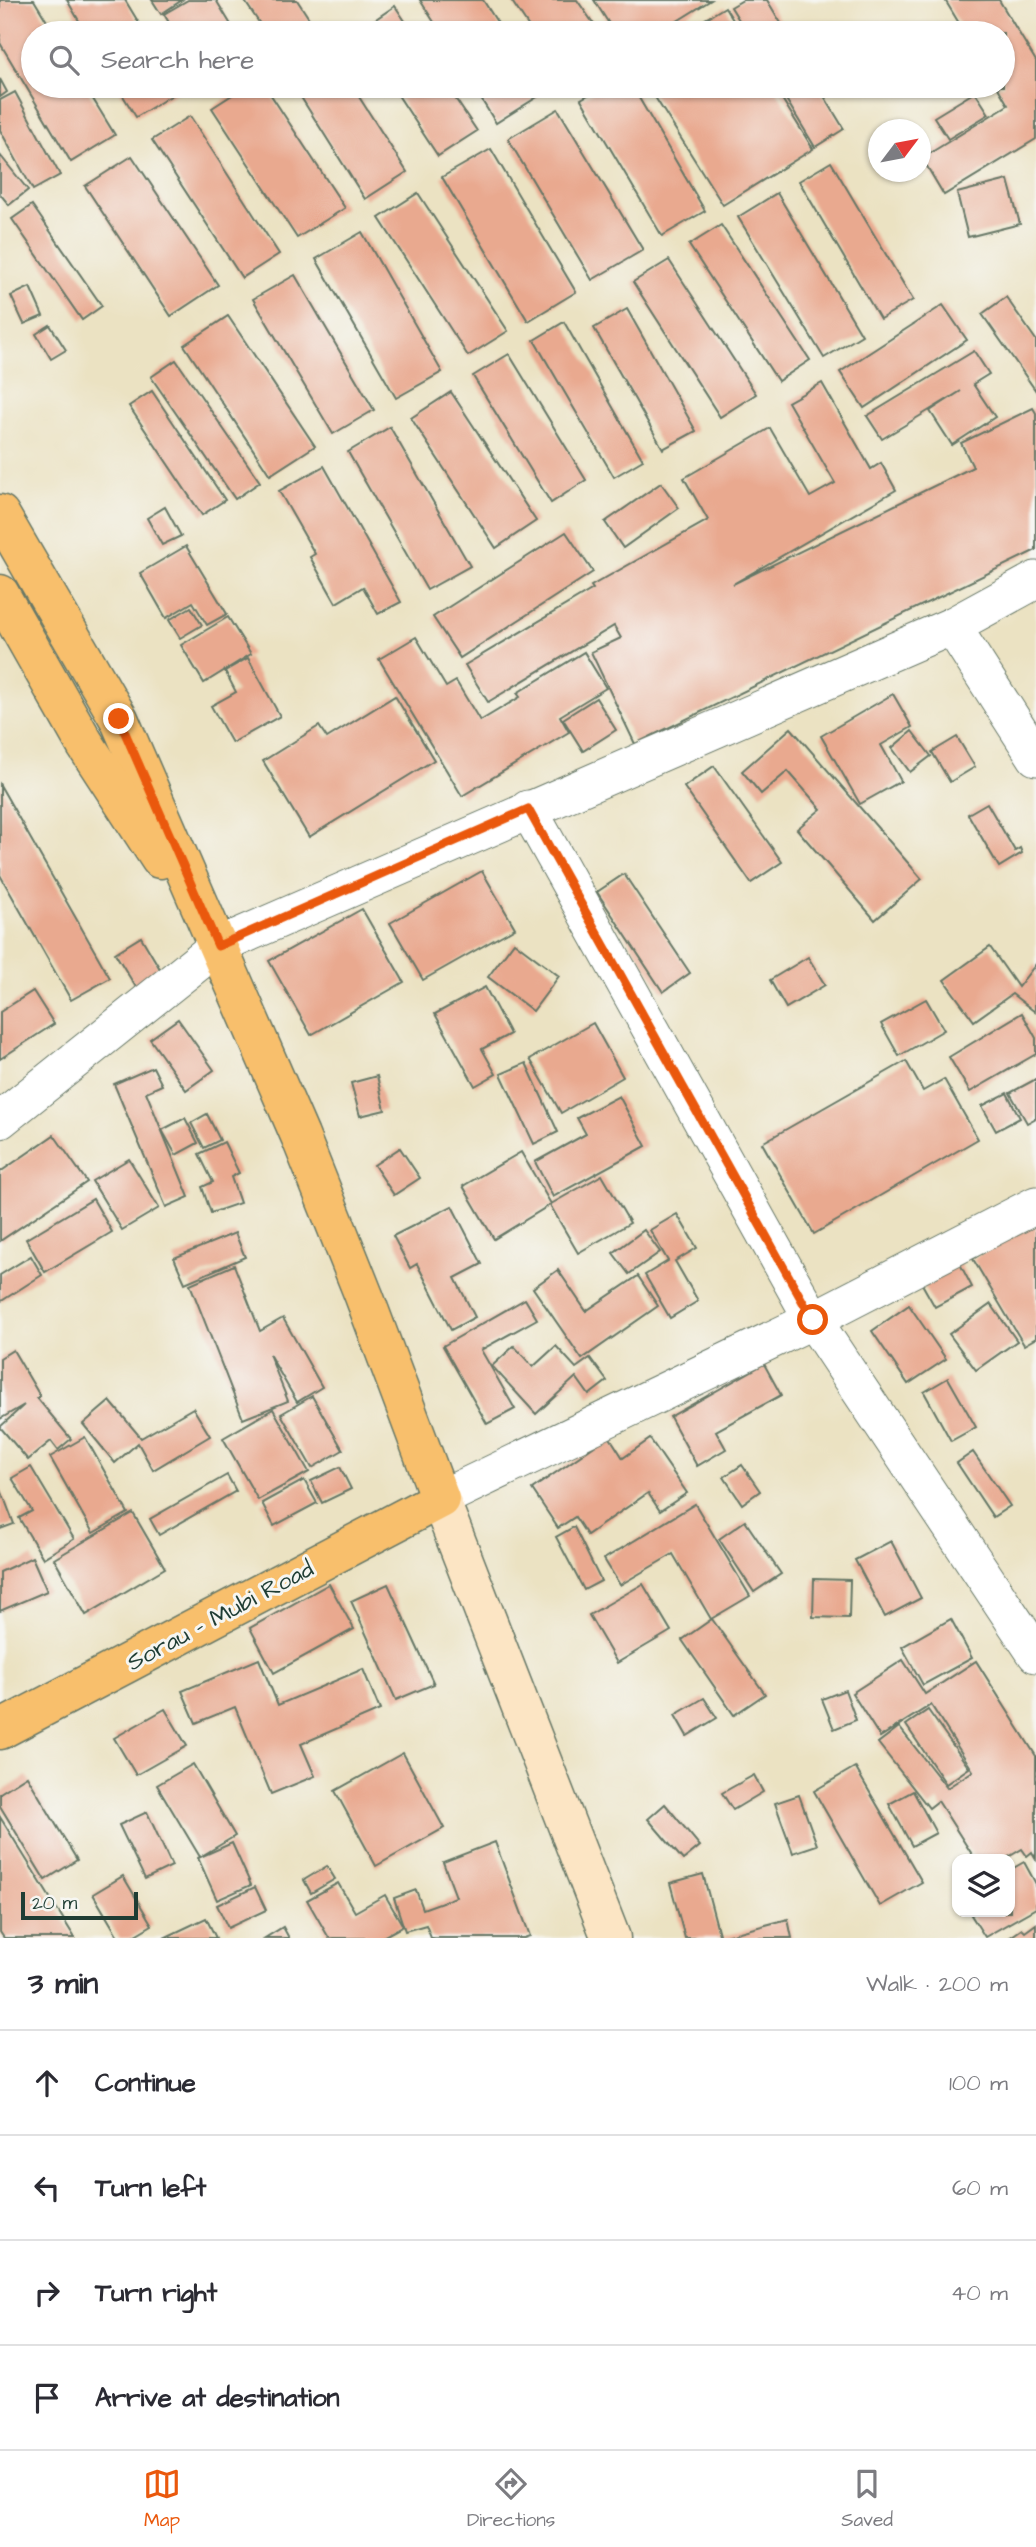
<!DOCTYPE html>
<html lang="en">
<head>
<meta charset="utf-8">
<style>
	:root { --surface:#fff; --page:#f7f7f7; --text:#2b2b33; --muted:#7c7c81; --line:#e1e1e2; --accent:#ea580c }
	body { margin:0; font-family:"Architects Daughter",sans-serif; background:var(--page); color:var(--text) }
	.controls { position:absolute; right:21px; bottom:21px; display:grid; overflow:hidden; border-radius:14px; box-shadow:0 2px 5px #0004 }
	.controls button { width:63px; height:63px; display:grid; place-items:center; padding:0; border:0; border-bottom:2px solid var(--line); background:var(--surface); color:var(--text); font:35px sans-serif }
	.compass { position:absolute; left:868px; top:119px; width:63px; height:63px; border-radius:50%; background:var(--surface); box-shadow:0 2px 5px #0004; rotate:58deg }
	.scale { position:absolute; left:21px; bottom:18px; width:117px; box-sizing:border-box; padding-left:7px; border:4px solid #1f3d34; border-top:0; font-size:19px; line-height:24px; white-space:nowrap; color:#1f3d34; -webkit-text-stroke:5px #f6f6f2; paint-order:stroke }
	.stop { position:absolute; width:21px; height:21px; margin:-16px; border:5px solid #ea580c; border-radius:50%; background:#fff }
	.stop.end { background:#ea580c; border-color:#fff; box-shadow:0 2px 7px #0008 }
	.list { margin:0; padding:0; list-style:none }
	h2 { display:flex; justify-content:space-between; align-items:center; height:91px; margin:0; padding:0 28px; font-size:30px }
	h2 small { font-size:23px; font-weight:400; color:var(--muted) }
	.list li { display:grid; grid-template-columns:46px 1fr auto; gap:21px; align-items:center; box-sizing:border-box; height:105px; padding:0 28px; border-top:2px solid var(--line) }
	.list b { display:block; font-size:26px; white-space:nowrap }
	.list em { font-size:23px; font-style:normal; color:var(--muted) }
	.icon { flex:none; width:38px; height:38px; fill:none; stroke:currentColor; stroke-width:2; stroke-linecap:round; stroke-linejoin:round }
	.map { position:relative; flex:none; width:1036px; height:1938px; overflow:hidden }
	.search { position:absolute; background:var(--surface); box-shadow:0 2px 5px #0004; left:21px; right:21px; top:21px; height:77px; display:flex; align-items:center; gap:18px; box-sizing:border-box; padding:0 24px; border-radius:38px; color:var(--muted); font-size:26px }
	.sheet { height:511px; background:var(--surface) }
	nav { display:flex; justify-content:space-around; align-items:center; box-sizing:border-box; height:98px; border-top:2px solid var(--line); background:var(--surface); font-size:19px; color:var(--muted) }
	nav a { display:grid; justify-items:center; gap:4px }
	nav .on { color:var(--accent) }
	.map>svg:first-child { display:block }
</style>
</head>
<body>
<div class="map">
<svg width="1036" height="1938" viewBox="0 0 1036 1938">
	<rect width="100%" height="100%" fill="#f6f6f2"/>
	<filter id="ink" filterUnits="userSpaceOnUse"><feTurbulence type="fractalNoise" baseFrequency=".0143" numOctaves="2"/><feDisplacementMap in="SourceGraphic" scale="14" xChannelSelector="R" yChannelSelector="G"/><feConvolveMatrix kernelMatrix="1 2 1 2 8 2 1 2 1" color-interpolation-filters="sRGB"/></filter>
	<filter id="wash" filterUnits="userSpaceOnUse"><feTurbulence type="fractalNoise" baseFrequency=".00686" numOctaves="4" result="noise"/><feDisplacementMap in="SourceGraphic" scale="28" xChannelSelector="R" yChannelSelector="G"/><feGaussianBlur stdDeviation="1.57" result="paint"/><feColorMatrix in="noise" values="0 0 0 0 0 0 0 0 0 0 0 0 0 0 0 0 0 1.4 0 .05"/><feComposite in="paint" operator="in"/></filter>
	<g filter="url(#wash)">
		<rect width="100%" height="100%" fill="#ebe2c2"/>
		<g id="blocks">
			<g fill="#e9a98f">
				<path d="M0,0H34L54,33H33V86H85L115,135L71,162L0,43Z"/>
				<path d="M67,0H125L145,33H86Z"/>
				<path d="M152,0H182L161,14Z"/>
				<path d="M188,0H216L236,33H175L164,14Z"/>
				<path d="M244,0H297L310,20L289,33H266Z"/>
				<path d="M420,0H483L504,33H441Z"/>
				<path d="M511,0H577L600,33H533Z"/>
				<path d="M594,0H711L658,33H615Z"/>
				<path d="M743,0H767L787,33H747L731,7Z"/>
				<path d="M945,0H999L1036,61V139L944,195L922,158L1008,105L997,86H1003V33H965Z"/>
				<path d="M395,6L413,33H376L370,23Z"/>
				<path d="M725,7L741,33H682Z"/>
				<path d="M0,79L7,92L0,97Z"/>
				<path d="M117,86H176L179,91L136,117Z"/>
				<path d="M246,86H265L345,208L297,238L212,108Z"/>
				<path d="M294,86H352L407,172L365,199Z"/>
				<path d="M392,86H447L477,131L438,156Z"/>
				<path d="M473,86H537L542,94L496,123Z"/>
				<path d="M604,86H632L705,211L662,236L581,99Z"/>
				<path d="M648,86H774L813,149L723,205Z"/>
				<path d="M778,86H818L844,129L815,147Z"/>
				<path d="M15,92L60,175L33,190L0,130V100Z"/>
				<path d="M975,92L989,114L948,139L934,117Z"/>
				<path d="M558,109L643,250L592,280L508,139Z"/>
				<path d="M190,116L279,254L242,278L152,140Z"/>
				<path d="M491,149L576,292L528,321L442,177Z"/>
				<path d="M0,155L28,190L9,205L0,194Z"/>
				<path d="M132,156L218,285L171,316L85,186Z"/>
				<path d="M831,162L913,300L880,319L799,181Z"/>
				<path d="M1008,180L1020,224L968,237L957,193Z"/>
				<path d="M418,193L508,331L468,356L379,218Z"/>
				<path d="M777,193L862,335L824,358L738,217Z"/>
				<path d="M32,205L102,306L82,320L12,219Z"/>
				<path d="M721,225L810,360L778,381L689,245Z"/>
				<path d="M362,232L442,372L396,398L316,259Z"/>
				<path d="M669,260L756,394L720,417L633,282Z"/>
				<path d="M295,275L374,410L333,434L253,299Z"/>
				<path d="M30,287L43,316L24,324L11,296Z"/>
				<path d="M1006,297L1036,340V391L982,314Z"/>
				<path d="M943,305L967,340L864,408L840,372Z"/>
				<path d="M627,309L696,431L663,449L594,328Z"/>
				<path d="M228,316L315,446L270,475L184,345Z"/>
				<path d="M564,322L643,460L614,477L534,340Z"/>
				<path d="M50,325L66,350L51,359L36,334Z"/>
				<path d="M974,351L989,374L973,384L995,417L952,445L930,411L961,391L882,439L867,416Z"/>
				<path d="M509,354L586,480L551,503L473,376Z"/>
				<path d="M176,360L260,482L235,499L151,377Z"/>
				<path d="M822,383L871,469L881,463L896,490L733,584L973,467L961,443L1033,408L1036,413V550L635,744L591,652L621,638L614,626L488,702L465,665L593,589L591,586L708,520L684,478L770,428L810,497L835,483L788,402Z"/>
				<path d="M152,391L225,500L202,515L129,406Z"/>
				<path d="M451,392L536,521L496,548L411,418Z"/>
				<path d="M390,427L470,566L427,590L348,452Z"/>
				<path d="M324,466L401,602L378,614L363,587L336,603L310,557L315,554L279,491Z"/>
				<path d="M661,483L679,508L623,548L605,522Z"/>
				<path d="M165,507L181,536L162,545L147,518Z"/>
				<path d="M566,532L593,572L460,658L433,617Z"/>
				<path d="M186,546L227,614L207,625L193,602L166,618L140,573Z"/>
				<path d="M191,607L202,625L180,638L169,620Z"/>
				<path d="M228,617L251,654L204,683L181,645Z"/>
				<path d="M416,637L446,687L456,681L480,721L520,697L517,693L584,652L606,688L560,716L569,732L462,796L379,659Z"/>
				<path d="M248,658L280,716L232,743L211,706L236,692L225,671Z"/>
				<path d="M893,694L912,727L881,745L901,781L860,804L821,736Z"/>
				<path d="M395,696L434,760L309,837L263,761L319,726L327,738Z"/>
				<path d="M596,698L616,730L583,751L563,719Z"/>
				<path d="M791,728L922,879L875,920L797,829L821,809L788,771L761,794L742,771Z"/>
				<path d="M912,731L931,756L910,772L892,748Z"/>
				<path d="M957,737L975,767L950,782L932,752Z"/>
				<path d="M714,766L782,862L751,883L684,787Z"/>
				<path d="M0,785L110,978L71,1000L0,875Z"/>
				<path d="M987,803L1015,851L1020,848L1022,853L999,867L968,814Z"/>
				<path d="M482,871L515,928L423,980L390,923Z"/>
				<path d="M624,874L690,973L663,992L597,892Z"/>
				<path d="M362,909L404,982L311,1035L269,961Z"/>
				<path d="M141,937L166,979L140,994L115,953Z"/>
				<path d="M514,942L559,976L533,1011L488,977Z"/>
				<path d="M990,947L1018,987L1036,964L1035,1012L1012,994L974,1021L944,980Z"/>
				<path d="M808,957L825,985L786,1008L770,980Z"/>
				<path d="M485,987L510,1034L482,1049L496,1074L475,1086L435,1014Z"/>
				<path d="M33,991L54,1024L0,1059V1012Z"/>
				<path d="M926,999L944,1030L899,1056L881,1024Z"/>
				<path d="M1022,1013L1036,1038V1054L970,1092L949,1057Z"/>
				<path d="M178,1019L214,1070L186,1090L150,1039Z"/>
				<path d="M593,1023L623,1077L561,1113L530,1059Z"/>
				<path d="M906,1061L923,1091L944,1079L978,1139L814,1234L762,1143Z"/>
				<path d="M526,1063L558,1132L534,1144L501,1074Z"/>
				<path d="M153,1067L162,1085L146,1092L189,1197L166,1207L114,1084Z"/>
				<path d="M377,1076L385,1110L360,1116L351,1083Z"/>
				<path d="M1036,1079V1118L1027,1123L1010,1093Z"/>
				<path d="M1007,1093L1020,1118L996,1131L982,1106Z"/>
				<path d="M619,1096L646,1146L553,1197L535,1162L586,1134L577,1118Z"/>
				<path d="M207,1114L220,1140L204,1148L191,1123Z"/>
				<path d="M185,1118L198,1143L176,1155L162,1130Z"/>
				<path d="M54,1135L87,1182L0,1241V1172Z"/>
				<path d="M224,1142L239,1173L231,1177L240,1203L211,1213L202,1187L213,1182L199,1154Z"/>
				<path d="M400,1148L420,1178L394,1195L374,1165Z"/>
				<path d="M521,1152L551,1204L602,1175L630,1223L578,1253L550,1205L494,1239L463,1186Z"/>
				<path d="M129,1159L159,1208L122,1230L92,1181Z"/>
				<path d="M93,1199L112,1232L45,1272L26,1239Z"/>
				<path d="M452,1206L482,1264L455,1278L475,1317L451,1330L417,1264L410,1268L393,1236Z"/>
				<path d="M677,1214L697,1248L675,1261L698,1301L670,1318L645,1275L668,1261L650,1230Z"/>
				<path d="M1036,1218V1338L1024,1345L973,1259Z"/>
				<path d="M644,1230L660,1252L629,1274L613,1253Z"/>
				<path d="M235,1233L245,1257L185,1283L174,1258Z"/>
				<path d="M31,1256L42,1275L0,1302V1275Z"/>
				<path d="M959,1262L972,1287L935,1307L922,1284Z"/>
				<path d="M234,1265L260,1331L283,1318L322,1387L297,1402L269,1354L288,1401L243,1419L190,1284Z"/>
				<path d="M558,1270L586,1311L638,1276L658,1306L582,1359L533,1288Z"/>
				<path d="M525,1299L537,1319L481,1350L515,1409L487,1424L443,1346Z"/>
				<path d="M991,1304L1017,1341L976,1370L949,1334Z"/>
				<path d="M909,1305L946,1359L908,1384L872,1331Z"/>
				<path d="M514,1346L533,1367L556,1346L576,1368L590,1358L607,1381L589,1395L576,1377L536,1414L492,1366Z"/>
				<path d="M13,1350L40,1396L37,1398L71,1439L58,1450L51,1441L28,1460L0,1427L24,1405L0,1419V1358Z"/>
				<path d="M764,1364L781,1395L716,1431L726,1449L697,1466L670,1417Z"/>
				<path d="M948,1378L976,1427L951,1441L924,1392Z"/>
				<path d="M312,1396L343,1450L312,1468L281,1414Z"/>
				<path d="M110,1401L141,1438L193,1408L210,1436L153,1470L138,1443L115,1463L83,1424Z"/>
				<path d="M273,1409L309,1472L258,1500L223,1438Z"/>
				<path d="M609,1436L623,1458L650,1439L687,1493L660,1511L648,1493L587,1535L575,1517L558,1528L532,1489Z"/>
				<path d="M85,1437L128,1513L93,1533L50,1457Z"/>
				<path d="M973,1452L1010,1506L993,1517L957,1463Z"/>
				<path d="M742,1465L760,1491L742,1504L724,1477Z"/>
				<path d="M31,1467L74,1539L43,1558L19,1518L32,1511L12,1478Z"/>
				<path d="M340,1467L351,1489L322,1503L311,1481Z"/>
				<path d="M227,1475L236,1491L159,1535L150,1519Z"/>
				<path d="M304,1480L317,1503L274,1526L262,1503Z"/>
				<path d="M0,1487L14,1524L0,1529Z"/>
				<path d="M695,1504L750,1596L711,1619L673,1554L620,1585L604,1559Z"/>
				<path d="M133,1513L165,1568L86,1615L54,1559Z"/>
				<path d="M745,1521L781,1574L754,1592L719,1539Z"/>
				<path d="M574,1527L601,1581L584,1590L556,1537Z"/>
				<path d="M891,1541L921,1598L885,1617L855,1560Z"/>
				<path d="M32,1557L47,1591L0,1611V1572Z"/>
				<path d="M814,1579L850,1580L849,1618L813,1617Z"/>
				<path d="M329,1584L354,1629L274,1673L250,1628Z"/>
				<path d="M388,1584L434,1684L396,1700L351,1601Z"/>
				<path d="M643,1584L671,1631L617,1663L589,1615Z"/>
				<path d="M712,1619L765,1694L734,1715L682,1640Z"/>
				<path d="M951,1619L972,1658L923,1685L902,1647Z"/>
				<path d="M259,1659L278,1705L363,1669L380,1710L301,1744L315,1776L271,1794L235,1707L196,1723L182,1691Z"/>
				<path d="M903,1660L925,1694L976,1661L1036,1756V1859L1032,1852L1027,1856L1022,1849L1005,1859H975L938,1801L929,1808L878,1743L899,1727L947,1788L973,1771L931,1705L880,1737L852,1693Z"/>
				<path d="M845,1690L856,1720L834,1729L822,1699Z"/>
				<path d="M704,1698L717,1718L687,1736L675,1715Z"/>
				<path d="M165,1709L187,1746L136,1775L114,1738Z"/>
				<path d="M928,1710L969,1768L946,1784L906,1725Z"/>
				<path d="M403,1753L444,1828L376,1866L335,1791Z"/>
				<path d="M193,1764L235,1836L200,1857L157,1785Z"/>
				<path d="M855,1767L922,1882L880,1906L814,1791Z"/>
				<path d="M754,1775L763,1792L733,1810L722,1793Z"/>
				<path d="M27,1776L77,1860L45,1880L0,1806V1793Z"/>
				<path d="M913,1791L936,1833L912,1846L889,1804Z"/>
				<path d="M799,1795L817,1845L793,1853L775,1803Z"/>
				<path d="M665,1804L700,1846L683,1860L648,1819Z"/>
				<path d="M147,1812L172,1866L145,1879L119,1825Z"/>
				<path d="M0,1817L75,1938H4L0,1932Z"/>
				<path d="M495,1842L530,1936L524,1938H431L426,1925L405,1931L394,1898L416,1890L423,1909L456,1897L443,1862Z"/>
				<path d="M232,1843L251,1885L217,1900L198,1858Z"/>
				<path d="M1024,1862L1036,1884V1908L985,1937L971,1915L976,1912H1010V1870Z"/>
				<path d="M327,1866L335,1879L311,1893L304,1880Z"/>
				<path d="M703,1874L720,1938H685L670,1883Z"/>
				<path d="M123,1876L152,1925L130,1938H119L93,1894Z"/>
				<path d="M338,1883L355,1912L385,1895L403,1926L381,1938H329L307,1900Z"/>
				<path d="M255,1887L266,1910L228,1928L217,1905Z"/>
				<path d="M206,1918L216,1938H164Z"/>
				<path d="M788,1919L792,1938H721V1937Z"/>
				<path d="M1036,1924V1938H1009L1022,1929L1025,1932Z"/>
				<path d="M283,1927L289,1938H265Z"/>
			</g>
		</g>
	</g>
	<g filter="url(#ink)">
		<use href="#blocks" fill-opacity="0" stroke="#676" stroke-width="2"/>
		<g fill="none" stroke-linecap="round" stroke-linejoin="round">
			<g stroke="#676" stroke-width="39">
				<g id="minor">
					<path d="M952,626L1036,757"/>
					<path d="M528,809L813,1320L1036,1654"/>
					<path d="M0,1120L218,946L952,626L1036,580"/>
					<path d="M440,1499L813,1320L1036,1205"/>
				</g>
			</g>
			<g stroke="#676" stroke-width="41">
				<path id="secondary" d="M440,1499L611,1938"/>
			</g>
			<g stroke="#676" stroke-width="41">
				<g id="primary">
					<path d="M0,514L119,719L300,1136L364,1296L440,1499L0,1730"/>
					<path d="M0,594L85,744L160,859"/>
				</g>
			</g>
			<use href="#minor" stroke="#fff" stroke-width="37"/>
			<use href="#secondary" stroke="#fce5c4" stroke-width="38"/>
			<use href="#primary" stroke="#f8bf6c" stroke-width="38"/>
		</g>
	</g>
	<g fill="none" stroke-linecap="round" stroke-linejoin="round" filter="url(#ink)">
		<path stroke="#ea580c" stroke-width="9" d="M119,719L218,946L528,809L813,1320"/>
	</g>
	<g text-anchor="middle" stroke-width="6" stroke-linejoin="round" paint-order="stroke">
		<g font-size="24" fill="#1f3d34" stroke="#f6f6f2">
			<text transform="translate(220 1615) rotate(-28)" y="8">Sorau - Mubi Road</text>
		</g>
	</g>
</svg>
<div class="controls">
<button><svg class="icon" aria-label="layers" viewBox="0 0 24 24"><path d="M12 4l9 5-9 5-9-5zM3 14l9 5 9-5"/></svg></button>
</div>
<svg class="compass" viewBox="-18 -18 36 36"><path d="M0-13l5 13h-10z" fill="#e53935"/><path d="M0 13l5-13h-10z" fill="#7c7c81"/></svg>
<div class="scale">20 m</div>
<div class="stop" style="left:813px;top:1320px"></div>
<div class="stop end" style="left:119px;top:719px"></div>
<div class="search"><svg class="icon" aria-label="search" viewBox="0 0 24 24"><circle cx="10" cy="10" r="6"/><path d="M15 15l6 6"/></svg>Search here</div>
</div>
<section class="sheet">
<h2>3 min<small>Walk · 200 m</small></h2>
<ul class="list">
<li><svg class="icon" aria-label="ahead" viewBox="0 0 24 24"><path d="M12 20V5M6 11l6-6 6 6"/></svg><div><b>Continue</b></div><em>100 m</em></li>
<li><svg class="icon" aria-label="left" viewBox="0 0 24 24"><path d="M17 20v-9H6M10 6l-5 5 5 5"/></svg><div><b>Turn left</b></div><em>60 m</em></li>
<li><svg class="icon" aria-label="right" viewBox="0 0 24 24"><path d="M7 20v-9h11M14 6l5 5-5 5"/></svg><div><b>Turn right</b></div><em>40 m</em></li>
<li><svg class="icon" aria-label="arrive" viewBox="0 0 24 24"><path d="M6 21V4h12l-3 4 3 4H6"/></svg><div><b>Arrive at destination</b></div></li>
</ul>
</section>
<nav>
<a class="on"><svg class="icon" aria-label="map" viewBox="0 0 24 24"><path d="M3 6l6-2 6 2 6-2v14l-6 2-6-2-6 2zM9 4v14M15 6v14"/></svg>Map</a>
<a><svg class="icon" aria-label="directions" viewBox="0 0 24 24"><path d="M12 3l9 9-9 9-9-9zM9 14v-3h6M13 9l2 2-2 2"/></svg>Directions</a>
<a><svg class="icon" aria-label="saved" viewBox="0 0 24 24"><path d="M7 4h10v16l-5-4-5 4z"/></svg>Saved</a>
</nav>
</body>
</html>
